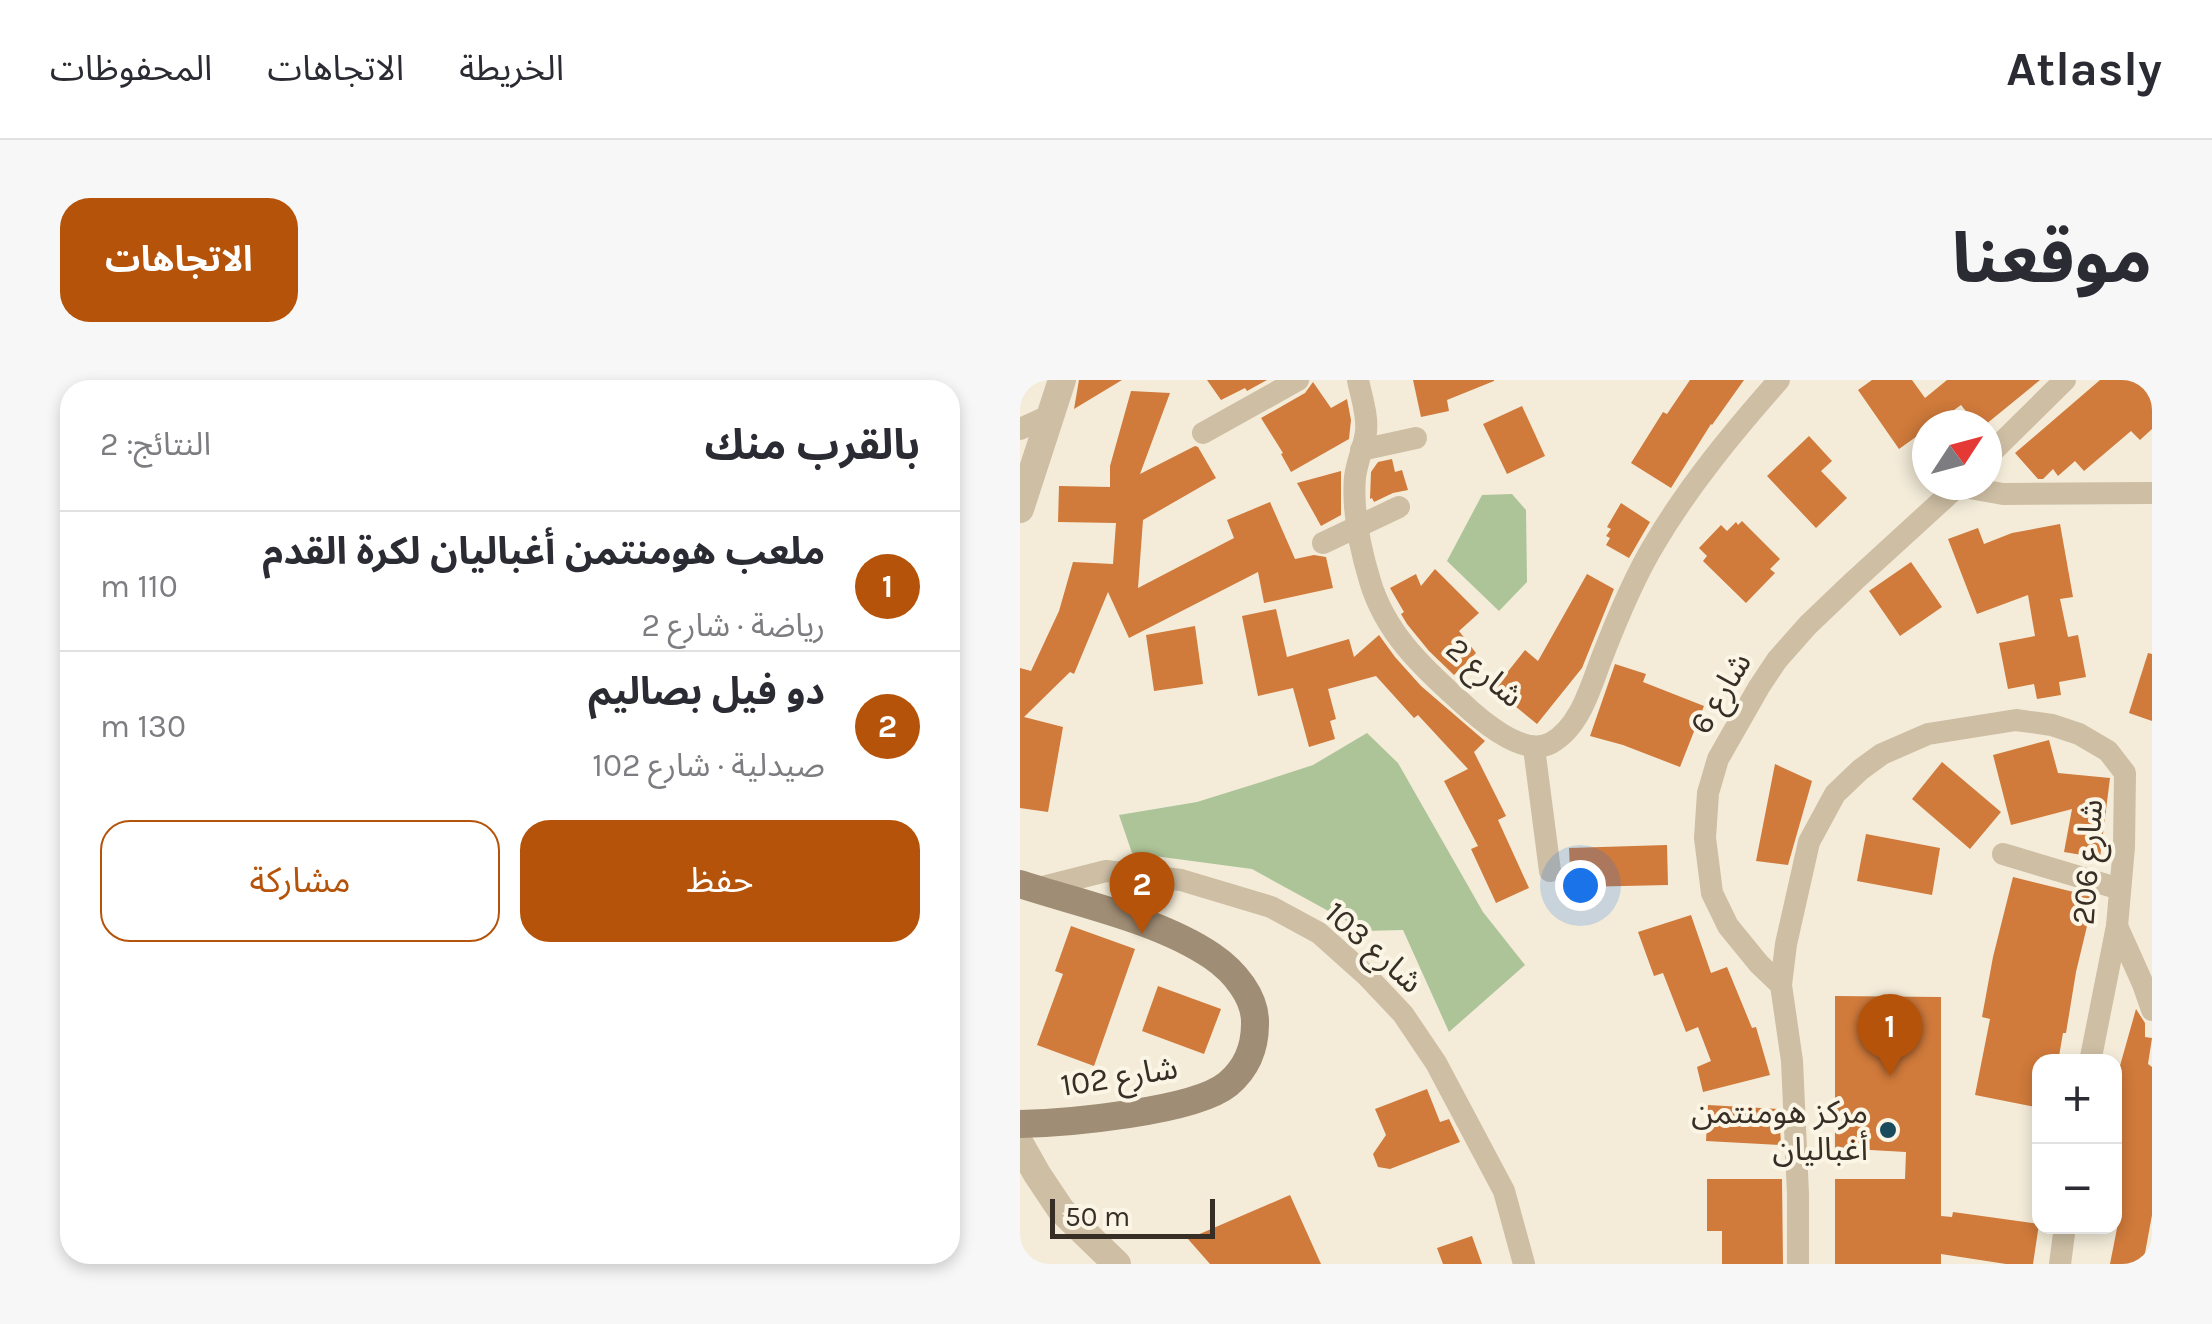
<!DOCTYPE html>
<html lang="ar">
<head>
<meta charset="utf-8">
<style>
	:root { --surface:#fff; --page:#f7f7f7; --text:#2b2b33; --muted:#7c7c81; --line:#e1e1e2; --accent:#b45309 }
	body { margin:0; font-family:Karla,"Noto Sans Arabic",sans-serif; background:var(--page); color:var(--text); direction:rtl }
	.controls { position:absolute; right:30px; bottom:30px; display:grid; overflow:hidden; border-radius:20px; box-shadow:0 5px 15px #0003 }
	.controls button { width:90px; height:90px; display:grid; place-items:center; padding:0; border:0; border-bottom:2px solid var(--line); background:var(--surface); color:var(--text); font:50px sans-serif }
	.compass { position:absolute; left:892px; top:30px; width:90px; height:90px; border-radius:50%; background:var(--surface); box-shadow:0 5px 15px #0003; rotate:54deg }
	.scale { position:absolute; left:30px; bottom:25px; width:165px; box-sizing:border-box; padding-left:10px; border:5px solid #372f26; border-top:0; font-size:28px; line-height:35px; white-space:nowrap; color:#372f26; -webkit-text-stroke:8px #fbf5e6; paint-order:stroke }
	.you { position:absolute; left:560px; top:505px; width:35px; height:35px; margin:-25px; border:8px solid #fff; border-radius:50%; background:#1a73e8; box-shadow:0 0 0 15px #1a73e833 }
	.badge { display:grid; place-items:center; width:65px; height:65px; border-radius:50%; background:var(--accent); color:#fff; font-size:32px; font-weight:700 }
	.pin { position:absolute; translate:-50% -82px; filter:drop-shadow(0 2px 5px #0008) }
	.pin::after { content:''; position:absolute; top:52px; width:35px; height:30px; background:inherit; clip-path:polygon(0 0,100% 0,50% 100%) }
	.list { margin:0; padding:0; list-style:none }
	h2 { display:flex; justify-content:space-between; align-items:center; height:130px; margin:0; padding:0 40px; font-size:42px }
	h2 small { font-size:32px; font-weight:400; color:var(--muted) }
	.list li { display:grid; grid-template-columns:65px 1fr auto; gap:30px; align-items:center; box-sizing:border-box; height:140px; padding:0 40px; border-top:2px solid var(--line) }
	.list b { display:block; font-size:38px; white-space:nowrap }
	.list p { margin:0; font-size:32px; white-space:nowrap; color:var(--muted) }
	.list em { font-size:32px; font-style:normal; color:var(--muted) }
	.actions { display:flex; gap:20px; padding:30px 40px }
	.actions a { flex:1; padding:22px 0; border:2px solid var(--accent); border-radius:30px; text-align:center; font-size:35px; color:var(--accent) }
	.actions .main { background:var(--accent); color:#fff }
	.map { position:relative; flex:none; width:1132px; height:884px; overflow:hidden; direction:ltr; border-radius:30px }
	header { display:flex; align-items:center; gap:60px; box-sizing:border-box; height:140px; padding:0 50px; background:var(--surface); border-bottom:2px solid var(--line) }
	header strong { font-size:48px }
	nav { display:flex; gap:55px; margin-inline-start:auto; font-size:35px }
	.intro { display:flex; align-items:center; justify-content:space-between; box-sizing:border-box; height:240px; padding:0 60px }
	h1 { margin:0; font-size:70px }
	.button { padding:25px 45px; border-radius:30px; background:var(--accent); color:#fff; font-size:35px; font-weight:700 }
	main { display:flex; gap:60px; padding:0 60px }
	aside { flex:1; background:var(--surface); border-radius:30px; box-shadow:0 5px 15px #0003 }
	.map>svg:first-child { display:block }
</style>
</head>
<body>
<header>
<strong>Atlasly</strong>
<nav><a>الخريطة</a><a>الاتجاهات</a><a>المحفوظات</a></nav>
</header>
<div class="intro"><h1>موقعنا</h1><a class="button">الاتجاهات</a></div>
<main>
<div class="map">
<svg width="1132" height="884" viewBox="0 0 1132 884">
	<rect width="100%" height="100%" fill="#f4ecd9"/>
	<g fill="#adc498">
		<path d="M492,114L506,130L507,202L479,231L427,181L462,115Z"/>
		<path d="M347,353L378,383L463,532L505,585L429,652L383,550L345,551L232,489L112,473L99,435L177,422L238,403L293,385Z"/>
	</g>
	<g fill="#d07a3b">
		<path d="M59,0H102L54,29Z"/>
		<path d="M187,0H247L227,11L225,8L201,20Z"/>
		<path d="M393,0H474V1L427,20L429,31L401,37Z"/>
		<path d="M670,0H724L692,45L691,44L651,108L611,83L643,32L647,34Z"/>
		<path d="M852,0H892L905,18L927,0H1020L965,45H957L941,25L913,45H907V49L879,69L838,10Z"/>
		<path d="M1080,0H1132V49L1120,60L1111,51L1064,91L1055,81L1038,96L1033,89L1023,99H1018L995,73Z"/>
		<path d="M293,2L311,28L327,19L331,40L329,59L271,92L261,74L263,73L241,38L285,13Z"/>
		<path d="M111,11L150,13L120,94L175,66L178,67L196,98L123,140L118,208L214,158L207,140L250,122L275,179L294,175L306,177L313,208L244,223L238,192L109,258L88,212L54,294L50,292L4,337L43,347L28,432L0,428V288L11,291L39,231L53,182L93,184L96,143L38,142L39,106L90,107V86Z"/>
		<path d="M502,26L525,76L487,94L463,44Z"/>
		<path d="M789,56L812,81L801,91L827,118L796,148L747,96Z"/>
		<path d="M372,79L375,92L382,90L388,110L373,113L354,122L352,118L350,119L351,92L358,82Z"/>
		<path d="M321,91V135L301,146L277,103Z"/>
		<path d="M601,123L630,142L609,178L586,165L590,158L586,156L591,149L587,147Z"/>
		<path d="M722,141L760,179L750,189L755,193L726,223L683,181L687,176L679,168L701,145L707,151L716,142L718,145Z"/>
		<path d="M1040,144L1053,217L1040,219L1048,257L1058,255L1066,297L1039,302L1041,315L1017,319L1014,304L988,309L979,263L1015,256L1008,215L957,234L928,159L958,148L964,164L992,153Z"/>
		<path d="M891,182L922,227L880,256L849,211Z"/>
		<path d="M415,189L459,233L439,251L456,273L434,295L409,271L387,244L381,234L384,232L370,208L396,194L401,206Z"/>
		<path d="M567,194L594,209L562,288L517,344L474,309L505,270L518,281Z"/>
		<path d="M256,229L267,277L329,259L334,277L359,255L375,277L401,306L465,361L454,372L486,436L478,440L509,508L476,523L451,469L458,466L424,401L448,389L398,335L394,338L356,296L308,309L316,339L310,341L315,359L289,367L273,308L238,316L222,236Z"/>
		<path d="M175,246L183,304L134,311L126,255Z"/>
		<path d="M1128,273L1132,274V341L1109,333Z"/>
		<path d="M595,284L626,294L623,302L684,326L660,387L603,365L570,356Z"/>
		<path d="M1029,360L1038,393L1090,398L1080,478L1044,472L1052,429L991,445L973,375Z"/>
		<path d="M922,382L981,432L950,469L892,419Z"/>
		<path d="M755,384L792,401L768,485L736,481Z"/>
		<path d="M846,454L920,468L912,515L837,501Z"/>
		<path d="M647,465L648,505L559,507V490H550L549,468Z"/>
		<path d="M993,497L1074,517L1056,592L1046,653H1043L1038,682H1020V728L955,715L970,639L962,637L973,577Z"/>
		<path d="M671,535L691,593L707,587L732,648L736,647L750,695L683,712L677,687L691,681L678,647L666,652L643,593L634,596L618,552Z"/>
		<path d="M51,546L115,569L74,686L17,665L43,594L35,591Z"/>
		<path d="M138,606L201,629L184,674L122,651Z"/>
		<path d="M815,616L921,617V836L932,837L933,832L1019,844L1013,884H986L921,874V884H815V799H885L886,772L815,768Z"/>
		<path d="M1116,629L1125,643V657L1132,658L1128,684L1132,687V835L1123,884H1090L1100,833L1094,832V707Z"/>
		<path d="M407,709L420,742L429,739L440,762L370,789L358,787L353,774L366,755L355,729Z"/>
		<path d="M688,725L759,729L761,765L686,761Z"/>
		<path d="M687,799H762L763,884H702V851H687Z"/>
		<path d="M270,815L301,884H190L168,859Z"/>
		<path d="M452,856L462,884H423L417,868Z"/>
	</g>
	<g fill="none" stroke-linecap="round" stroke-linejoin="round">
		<g stroke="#cdbea4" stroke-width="22">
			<path d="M338,0C341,16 348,35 346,52C344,67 337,81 335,97C332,132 340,168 350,201C365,252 401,286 440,321C459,339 503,378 531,363C560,347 570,308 581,280C596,241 613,199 635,163C670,104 714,51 759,0"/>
			<path d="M0,49L31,35"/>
			<path d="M183,53L278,0"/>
			<path d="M341,70L396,58"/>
			<path d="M967,77L1045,0"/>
			<path d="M938,106L983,114L1132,113"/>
			<path d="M303,163L379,127"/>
			<path d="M514,368L530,491"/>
			<path d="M983,474L1100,509"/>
			<path d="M15,509L86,491L161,500L251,527L299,553L346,595L383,634L416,683L484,811L504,884"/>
			<path d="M1097,546L1123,604L1132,630"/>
			<path d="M761,605L739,584L708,546L692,513L685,458L688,413L698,379L739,307L757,280L788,245L834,201L939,105"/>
			<path d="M778,884V814L772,681L761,605L766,564L789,462L815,414L840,390L862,374L908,354L996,340L1032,345L1059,354L1088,371L1105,393L1104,467L1097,546L1070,682"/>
			<path d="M1040,884L1045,846"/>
		</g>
		<g stroke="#cdbea4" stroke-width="28">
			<path d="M0,129L42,0"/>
			<path d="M0,764L17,794L41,830L97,884"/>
		</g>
		<path stroke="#a08d75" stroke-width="28" d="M0,504C61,524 139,540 192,576C214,591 236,617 235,644C235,668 227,688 208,704C174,732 45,743 0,744"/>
	</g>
	<circle fill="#184c5c" stroke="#fbf5e6" stroke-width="4" cx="868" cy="750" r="10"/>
	<g text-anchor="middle" stroke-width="8" stroke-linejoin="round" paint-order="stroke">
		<g font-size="32" fill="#372f26" stroke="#fbf5e6">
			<text transform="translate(465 292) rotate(40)" y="11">شارع 2</text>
			<text transform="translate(700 313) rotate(-59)" y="11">شارع 6</text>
			<text transform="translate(1067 482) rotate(-86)" y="11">شارع 206</text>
			<text transform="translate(354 567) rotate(42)" y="11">شارع 103</text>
			<text transform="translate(99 696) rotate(-9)" y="11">شارع 102</text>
		</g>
		<g font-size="32" fill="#372f26" stroke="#fbf5e6" text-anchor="end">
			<text x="848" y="743">مركز هومنتمن<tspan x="848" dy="37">أغباليان</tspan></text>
		</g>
	</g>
</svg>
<div class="controls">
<button>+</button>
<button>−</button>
</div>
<svg class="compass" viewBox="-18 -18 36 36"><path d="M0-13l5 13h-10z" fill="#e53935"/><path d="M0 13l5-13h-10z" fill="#7c7c81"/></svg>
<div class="scale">50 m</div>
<div class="you"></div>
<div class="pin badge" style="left:870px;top:696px">1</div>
<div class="pin badge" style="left:122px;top:554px">2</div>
</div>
<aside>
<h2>بالقرب منك<small>النتائج: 2</small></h2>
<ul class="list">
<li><span class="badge">1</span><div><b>ملعب هومنتمن أغباليان لكرة القدم</b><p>رياضة · شارع 2</p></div><em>110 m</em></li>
<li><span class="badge">2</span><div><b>دو فيل بصاليم</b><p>صيدلية · شارع 102</p></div><em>130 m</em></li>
</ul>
<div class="actions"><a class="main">حفظ</a><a>مشاركة</a></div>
</aside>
</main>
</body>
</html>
